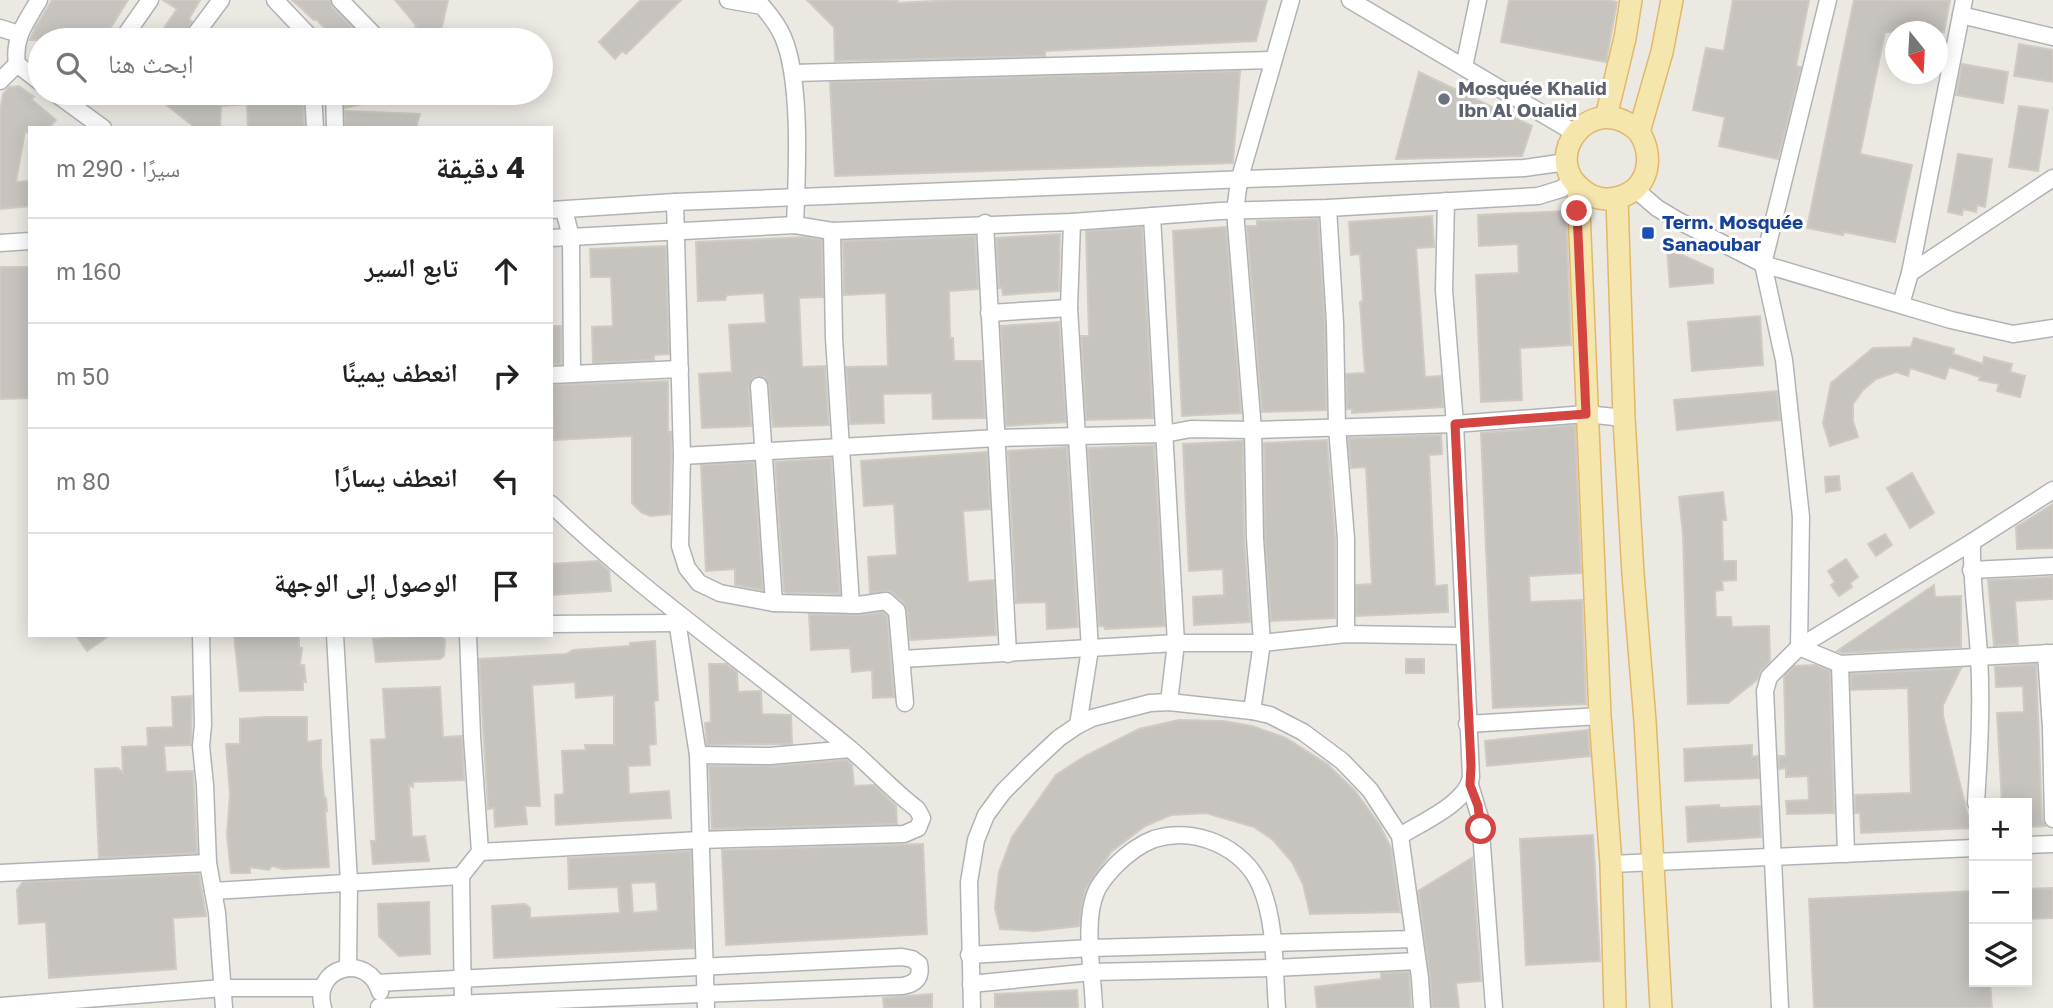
<!DOCTYPE html>
<html lang="ar">
<head>
<meta charset="utf-8">
<style>
	:root { --surface:#fff; --page:#f2f2f2; --text:#222; --muted:#767676; --line:#e0e0e0 }
	body { margin:0; font-family:"Golos Text","Noto Naskh Arabic",sans-serif; background:var(--page); color:var(--text); direction:rtl }
	.controls { position:absolute; right:21px; bottom:21px; display:grid; overflow:hidden; border-radius:0px; box-shadow:0 4px 18px #0003 }
	.controls button { width:63px; height:63px; display:grid; place-items:center; padding:0; border:0; border-bottom:2px solid var(--line); background:var(--surface); color:var(--text); font:35px sans-serif }
	.compass { position:absolute; left:1885px; top:21px; width:63px; height:63px; border-radius:50%; background:var(--surface); box-shadow:0 4px 18px #0003; rotate:162deg }
	.stop { position:absolute; width:21px; height:21px; margin:-16px; border:5px solid #d44440; border-radius:50%; background:#fff }
	.stop.end { background:#d44440; border-color:#fff; box-shadow:0 2px 7px #0008 }
	.list { margin:0; padding:0; list-style:none }
	h2 { display:flex; justify-content:space-between; align-items:center; height:91px; margin:0; padding:0 28px; font-size:30px }
	h2 small { font-size:23px; font-weight:400; color:var(--muted) }
	.list li { display:grid; grid-template-columns:46px 1fr auto; gap:21px; align-items:center; box-sizing:border-box; height:105px; padding:0 28px; border-top:2px solid var(--line) }
	.list b { display:block; font-size:26px; white-space:nowrap }
	.list em { font-size:23px; font-style:normal; color:var(--muted) }
	.icon { flex:none; width:38px; height:38px; fill:none; stroke:currentColor; stroke-width:2; stroke-linecap:round; stroke-linejoin:round }
	.map { position:relative; flex:none; width:2053px; height:1008px; overflow:hidden; direction:ltr }
	.search { position:absolute; background:var(--surface); box-shadow:0 4px 18px #0003; left:28px; top:28px; width:525px; height:77px; display:flex; align-items:center; gap:18px; box-sizing:border-box; padding:0 24px; border-radius:38px; color:var(--muted); font-size:26px }
	.panel { position:absolute; background:var(--surface); box-shadow:0 4px 18px #0003; left:28px; top:126px; width:525px; height:511px; border-radius:0px; direction:rtl }
	.map>svg:first-child { display:block }
</style>
</head>
<body>
<div class="map">
<svg width="2053" height="1008" viewBox="0 0 2053 1008">
	<rect width="100%" height="100%" fill="#ece9e3"/>
	<g fill="#c7c4c0" stroke="#d0cbc2" stroke-width="2" fill-rule="evenodd">
		<path d="M52,0H128L103,40H30L35,28Z"/>
		<path d="M163,0H200L189,19L192,22L181,40H156L177,9Z"/>
		<path d="M292,0H330L332,7L365,40H336L316,19L314,20Z"/>
		<path d="M395,0H448L439,40H413L416,25Z"/>
		<path d="M641,0H681L626,54L622,51L615,59L599,42Z"/>
		<path d="M807,0H898L896,3L955,0H1267L1256,41L1045,51V56L835,61L834,27Z"/>
		<path d="M1509,0H1606L1617,2L1606,62L1501,42Z"/>
		<path d="M1733,0H1809L1796,66L1801,67L1778,159L1719,146L1725,117L1693,110L1706,48L1724,51Z"/>
		<path d="M1854,0H1950L1944,32H1885L1860,154L1912,165L1895,242L1844,232L1843,235L1807,228Z"/>
		<path d="M2019,44L2053,50V82L2014,76Z"/>
		<path d="M1962,64L2008,72L2003,103L1956,95Z"/>
		<path d="M1240,71L1233,163L835,176L830,82Z"/>
		<path d="M1419,72L1532,126L1522,156L1396,159Z"/>
		<path d="M19,86L34,97L31,99L56,120L49,128H30V134L25,131L16,182L30,181V206L0,209V111L3,94L9,87Z"/>
		<path d="M151,93H303L304,128H248L247,104L221,106L220,128H196Z"/>
		<path d="M345,93H386V99L345,108Z"/>
		<path d="M2019,106L2048,110L2038,171L2009,167Z"/>
		<path d="M345,111L420,114L416,128H345Z"/>
		<path d="M1958,154L1992,159L1985,207L1977,205L1976,212L1963,209L1962,215L1948,212Z"/>
		<path d="M1566,211L1571,345L1520,348L1522,400L1481,402L1476,275L1519,273L1518,244L1479,246L1478,215Z"/>
		<path d="M1432,216L1434,247L1416,248L1425,377L1441,376L1443,407L1352,413V409H1347L1346,374L1365,373L1360,302L1363,301L1360,254L1351,255L1349,222Z"/>
		<path d="M1318,219L1325,323L1326,410L1262,412L1247,226H1257V221Z"/>
		<path d="M1142,227L1153,418L1086,420L1081,336H1089L1086,231Z"/>
		<path d="M1226,227L1241,413L1182,416L1173,231Z"/>
		<path d="M1060,234L1059,291L1003,295L1002,288H999L996,238Z"/>
		<path d="M975,236L978,289L949,291L950,338H953L954,361H982L985,418L933,419L932,393L883,394L884,423L850,424L846,367L888,366L886,293L844,295L843,241Z"/>
		<path d="M806,237L822,240L823,297L799,298L802,367L825,366L829,425L773,427L769,385L764,377L759,376L753,378L749,386L751,426L702,428L699,374L732,372L729,325L766,323L764,293L727,295L725,300L698,301L696,242Z"/>
		<path d="M666,246L669,354L654,355V360L593,363L592,327L613,326L611,277H591L590,249Z"/>
		<path d="M1667,248L1713,269V283L1670,287Z"/>
		<path d="M0,267H30V398L0,399Z"/>
		<path d="M1760,316L1763,365L1692,371L1688,322Z"/>
		<path d="M1059,322L1066,422L1006,426L1001,326Z"/>
		<rect x="551" y="326" width="10" height="38"/>
		<path d="M1914,338L1954,349L1953,354L1983,364L1984,357L2012,364L2010,372L2025,376L2020,397L1997,391L1999,384L1979,380L1980,377L1949,367L1945,379L1910,368L1908,376L1896,372L1876,379L1863,390L1853,404V421L1858,437L1830,446L1823,423L1831,383L1873,348L1911,347Z"/>
		<path d="M668,381V432H671V456L670,514L651,516L642,513L632,503V436L554,440L551,385Z"/>
		<path d="M1777,391L1780,420L1677,430L1674,400Z"/>
		<path d="M1575,425L1581,573L1529,576L1530,602L1582,600L1586,704L1493,708L1481,433Z"/>
		<path d="M1441,435L1442,454L1429,455L1435,586L1447,585L1448,612L1356,616V585L1372,584L1366,467L1351,468L1348,438Z"/>
		<path d="M1327,440L1335,539V618L1271,621L1265,538L1264,443Z"/>
		<path d="M1243,441L1244,538L1250,622L1194,625L1193,597L1224,595L1223,569L1189,571L1183,444Z"/>
		<path d="M1154,445L1165,626L1105,629L1104,626H1099L1088,448Z"/>
		<path d="M1067,447L1078,627L1047,629L1046,602L1016,603L1008,451Z"/>
		<path d="M987,452L990,509L963,511L968,582L994,580L996,635L910,640L907,610L904,603L890,591L870,593L868,557L897,555L894,504L864,506L861,461Z"/>
		<path d="M831,458L840,594L786,593L784,591L775,462Z"/>
		<path d="M754,462L763,590L735,585V569L706,571L701,465Z"/>
		<path d="M1912,473L1934,513L1910,528L1887,488Z"/>
		<path d="M1839,476L1840,490L1826,492L1825,477Z"/>
		<path d="M1723,492L1726,520H1722L1723,561H1736V580L1722,581L1723,590L1715,591L1716,617H1731L1732,627L1769,626L1770,661L1761,670L1757,680L1728,703L1688,704L1683,534L1679,497Z"/>
		<path d="M2053,504V548L2017,549L2016,527Z"/>
		<path d="M1885,534L1892,545L1876,556L1868,544Z"/>
		<path d="M1846,559L1858,577L1850,583L1852,587L1839,596L1831,585L1835,582L1828,571Z"/>
		<path d="M598,561L609,571L611,591L551,595V564Z"/>
		<path d="M2053,577V599L2015,601L2018,644L1994,646L1988,580Z"/>
		<path d="M1934,585L1935,597L1961,596V647L1842,653L1837,651Z"/>
		<path d="M883,612L887,616L894,697L873,698L872,670L852,672L850,648L811,650L809,614L858,615Z"/>
		<path d="M76,635H110L87,651Z"/>
		<path d="M234,635H299V648H302L300,665H304L306,682L303,681V690L240,691Z"/>
		<path d="M439,635L445,640L444,656L440,659L376,662L373,639Z"/>
		<path d="M655,641L658,700L654,701L656,744L649,745L650,765L628,766L629,794L669,791L671,818L556,825L555,795L564,794L562,751L586,750L585,745H614V695L576,698L575,682L532,685L540,806H525L527,824L495,827L494,808L488,809L479,659L566,654L573,650L630,646V643Z"/>
		<rect x="1406" y="659" width="18" height="14"/>
		<path d="M709,664H726L737,672L738,692L761,691L762,714L791,715L792,744L707,745L705,723L711,722Z"/>
		<path d="M2036,664L2042,819L2045,826L2027,827V803H2002L1997,713L2024,712L2023,686L1996,687L1995,667Z"/>
		<path d="M1816,665L1830,671L1834,813L1787,814L1786,801L1809,800L1808,776L1786,777V768L1779,769V756H1786L1784,677L1794,666Z"/>
		<path d="M1961,668L1943,705V716L1971,828L1861,833L1860,813H1855V795L1911,793L1908,688L1851,690V674Z"/>
		<path d="M440,687L443,737L462,736L464,780L413,782V787L409,785L412,837L425,836L429,861L373,864L371,841H376L371,740L386,739L383,689Z"/>
		<path d="M192,696L191,745L164,746L166,772L193,771L197,853L99,858L95,769L118,768L123,773L122,747L148,746L147,728L173,727L172,697Z"/>
		<path d="M265,717H307V742L321,740V764L324,797L326,798L327,811L325,810L329,867L283,869L272,866L269,870L250,867V873H231L227,835L230,794L226,744H240V719Z"/>
		<path d="M1179,720L1223,721L1252,726L1286,738L1327,764L1355,791L1379,824L1391,848L1400,912L1310,914L1303,884L1292,862L1273,840L1254,827L1206,813L1171,815L1145,826L1111,852L1086,888L1082,902L1079,926L1035,931L1000,929L995,908L999,872L1012,837L1056,775L1085,756L1139,729Z"/>
		<path d="M1588,730L1590,756L1487,766L1485,741Z"/>
		<path d="M1752,745V757L1758,756L1759,778L1685,781L1684,749Z"/>
		<path d="M847,760L852,765L854,786L874,785L896,806L897,824L712,829L709,766H771Z"/>
		<path d="M1719,805L1720,808L1760,806L1761,837L1688,842L1686,807Z"/>
		<path d="M1593,835L1600,961L1526,965L1520,839Z"/>
		<path d="M923,844L927,934L726,945L722,850Z"/>
		<path d="M691,851L694,948L494,958L492,906L525,904L530,908V918L620,913L618,887L569,889L568,858ZM656,882L658,911L633,913L631,883Z"/>
		<path d="M1472,858L1481,981L1456,983L1459,1008H1432L1430,977L1418,891Z"/>
		<path d="M199,874L206,916L173,918L176,969L49,978L46,922L19,924L17,890L23,882Z"/>
		<path d="M2053,888V918L2027,919V889Z"/>
		<path d="M1974,891V982H1990L1992,1008H1814L1809,899Z"/>
		<path d="M429,902L430,954L399,956L379,936L378,904Z"/>
		<path d="M1399,972H1409L1411,1008H1317L1315,987L1381,979V973Z"/>
		<path d="M1077,990L1078,1008H995V994Z"/>
		<path d="M932,994V1008H884L883,998Z"/>
	</g>
	<g fill="none" stroke-linecap="round" stroke-linejoin="round">
		<g stroke="#b0b3b6" stroke-width="19">
			<g id="minor">
				<path d="M39,0C26,22 13,38 17,64L40,82"/>
				<path d="M275,0L313,40"/>
				<path d="M340,0L379,40"/>
				<path d="M728,0L762,6C770,15 778,25 783,37C802,81 797,175 795,225"/>
				<path d="M1350,0L1575,133"/>
				<path d="M1828,0L1763,264L1784,360L1801,517L1799,647L1840,664L2053,653"/>
				<path d="M1961,15L2053,37"/>
				<path d="M0,28L19,34"/>
				<path d="M122,40L150,0"/>
				<path d="M191,40L221,0"/>
				<path d="M1464,67L1478,0"/>
				<path d="M793,73L1273,60"/>
				<path d="M0,81L17,64"/>
				<path d="M55,93L103,128"/>
				<path d="M313,93L315,128"/>
				<path d="M334,93L335,128"/>
				<path d="M1635,189L1657,208L1677,220L1763,264L1951,320L2013,334L2053,328"/>
				<path d="M675,202L682,456L680,546L687,568L699,583L720,593L774,603L858,605L886,601L897,611L905,703"/>
				<path d="M1328,208L1335,323L1337,427L1346,539V634"/>
				<path d="M551,210L675,202L1524,168L1566,162"/>
				<path d="M564,210L571,237L572,374"/>
				<path d="M1152,216L1176,643L1169,702"/>
				<path d="M1072,222L1069,308L1090,649L1078,725"/>
				<path d="M985,223L1008,654"/>
				<path d="M832,231L834,338L851,605"/>
				<path d="M551,238L795,225L832,231L1072,222L1220,211L1328,208L1538,196L1561,189L1573,181"/>
				<path d="M0,243L30,241"/>
				<path d="M1910,273L2053,178"/>
				<path d="M1901,304L1910,273L1964,0"/>
				<path d="M989,313L1069,308"/>
				<path d="M551,375L680,369"/>
				<path d="M759,386L774,603"/>
				<path d="M682,456L997,438L1164,434L1191,429L1253,430L1455,424L1586,414L1624,418"/>
				<path d="M1972,542C1971,581 1977,618 1979,656C1982,705 1979,754 1976,803"/>
				<path d="M1971,570L2053,566"/>
				<path d="M676,614L698,755L706,1008"/>
				<path d="M551,624L676,623"/>
				<path d="M201,635L203,725L201,746L205,785L208,863L217,913L224,1008"/>
				<path d="M335,635L349,882L348,968"/>
				<path d="M2046,653L2051,728L2053,819"/>
				<path d="M902,659L1176,643H1262L1346,634L1463,636"/>
				<path d="M1840,664L1846,854"/>
				<path d="M1252,711L1262,643L1255,538L1253,430L1235,211L1239,181L1291,0"/>
				<path d="M1467,724L1600,716"/>
				<path d="M698,755L770,756L850,749"/>
				<path d="M1470,785L1480,818L1494,1008"/>
				<path d="M1400,836C1422,822 1467,803 1471,777L1455,424L1444,290L1446,201"/>
				<path d="M2027,845L2053,844"/>
				<path d="M480,852L700,840L904,834L918,828L922,818L917,809C893,791 873,768 849,748C751,666 644,594 551,504"/>
				<path d="M1611,864L1974,848"/>
				<path d="M0,873L208,863"/>
				<path d="M213,891L461,876"/>
				<path d="M969,955L1091,948L1414,939"/>
				<path d="M376,983L902,957L912,959L919,964C922,978 915,984 902,986L379,1007"/>
				<path d="M971,984L1092,972L1274,968L1417,961"/>
				<path d="M0,1006L223,988H322"/>
				<path d="M323,1008C311,967 368,951 380,992"/>
				<path d="M463,1008L461,876L480,852L472,736L468,635"/>
				<path d="M972,1008L969,882L976,840L986,815L1003,792L1030,765L1059,738L1078,725L1092,718L1150,703L1169,702L1252,711L1270,715L1303,732L1342,761L1370,790L1400,836L1420,978L1422,1008"/>
				<path d="M1094,1008C1093,975 1083,921 1096,892C1100,882 1108,874 1115,866C1126,855 1138,845 1154,839C1195,826 1244,847 1261,887C1276,923 1274,969 1277,1008"/>
				<path d="M1780,1008L1765,691L1769,677L1799,647L1972,542L2053,490"/>
			</g>
		</g>
		<g stroke="#e0b867" stroke-width="24">
			<g id="major">
				<path d="M1606,117L1625,38L1631,0"/>
				<path d="M1639,132C1593,87 1537,158 1584,191C1594,199 1608,201 1620,197C1650,188 1654,155 1639,132L1662,52L1672,0"/>
				<path d="M1578,186L1600,716L1611,864L1615,1008"/>
				<path d="M1617,198L1624,418L1633,574L1645,721L1661,1008"/>
			</g>
		</g>
		<use href="#minor" stroke="#fff" stroke-width="16"/>
		<use href="#major" stroke="#f5e6ae" stroke-width="21"/>
	</g>
	<g fill="none" stroke-linecap="round" stroke-linejoin="round">
		<path stroke="#d44440" stroke-width="9" d="M1481,829L1478,806L1470,785L1471,766L1455,424L1586,414L1577,211"/>
	</g>
	<circle fill="#6b7280" stroke="#fff" stroke-width="2.5" cx="1444" cy="99" r="7"/>
	<rect fill="#1a4fb4" stroke="#fff" stroke-width="2.5" x="1641" y="226" width="14" height="14" rx="3.5"/>
	<g text-anchor="middle" stroke-width="6" stroke-linejoin="round" paint-order="stroke">
		<g font-size="19" font-weight="bold" fill="#5b616d" stroke="#fff" text-anchor="start">
			<text x="1458" y="95">Mosquée Khalid<tspan x="1458" dy="22">Ibn Al Oualid</tspan></text>
		</g>
		<g font-size="19" font-weight="bold" fill="#164399" stroke="#fff" text-anchor="start">
			<text x="1662" y="229">Term. Mosquée<tspan x="1662" dy="22">Sanaoubar</tspan></text>
		</g>
	</g>
</svg>
<div class="controls">
<button>+</button>
<button>−</button>
<button><svg class="icon" aria-label="layers" viewBox="0 0 24 24"><path d="M12 4l9 5-9 5-9-5zM3 14l9 5 9-5"/></svg></button>
</div>
<svg class="compass" viewBox="-18 -18 36 36"><path d="M0-13l5 13h-10z" fill="#e53935"/><path d="M0 13l5-13h-10z" fill="#767676"/></svg>
<div class="stop" style="left:1481px;top:829px"></div>
<div class="stop end" style="left:1577px;top:211px"></div>
<div class="search"><svg class="icon" aria-label="search" viewBox="0 0 24 24"><circle cx="10" cy="10" r="6"/><path d="M15 15l6 6"/></svg>ابحث هنا</div>
<section class="panel">
<h2>4 دقيقة<small>سيرًا · 290 m</small></h2>
<ul class="list">
<li><svg class="icon" aria-label="ahead" viewBox="0 0 24 24"><path d="M12 20V5M6 11l6-6 6 6"/></svg><div><b>تابع السير</b></div><em>160 m</em></li>
<li><svg class="icon" aria-label="right" viewBox="0 0 24 24"><path d="M7 20v-9h11M14 6l5 5-5 5"/></svg><div><b>انعطف يمينًا</b></div><em>50 m</em></li>
<li><svg class="icon" aria-label="left" viewBox="0 0 24 24"><path d="M17 20v-9H6M10 6l-5 5 5 5"/></svg><div><b>انعطف يسارًا</b></div><em>80 m</em></li>
<li><svg class="icon" aria-label="arrive" viewBox="0 0 24 24"><path d="M6 21V4h12l-3 4 3 4H6"/></svg><div><b>الوصول إلى الوجهة</b></div></li>
</ul>
</section>
</div>
</body>
</html>
